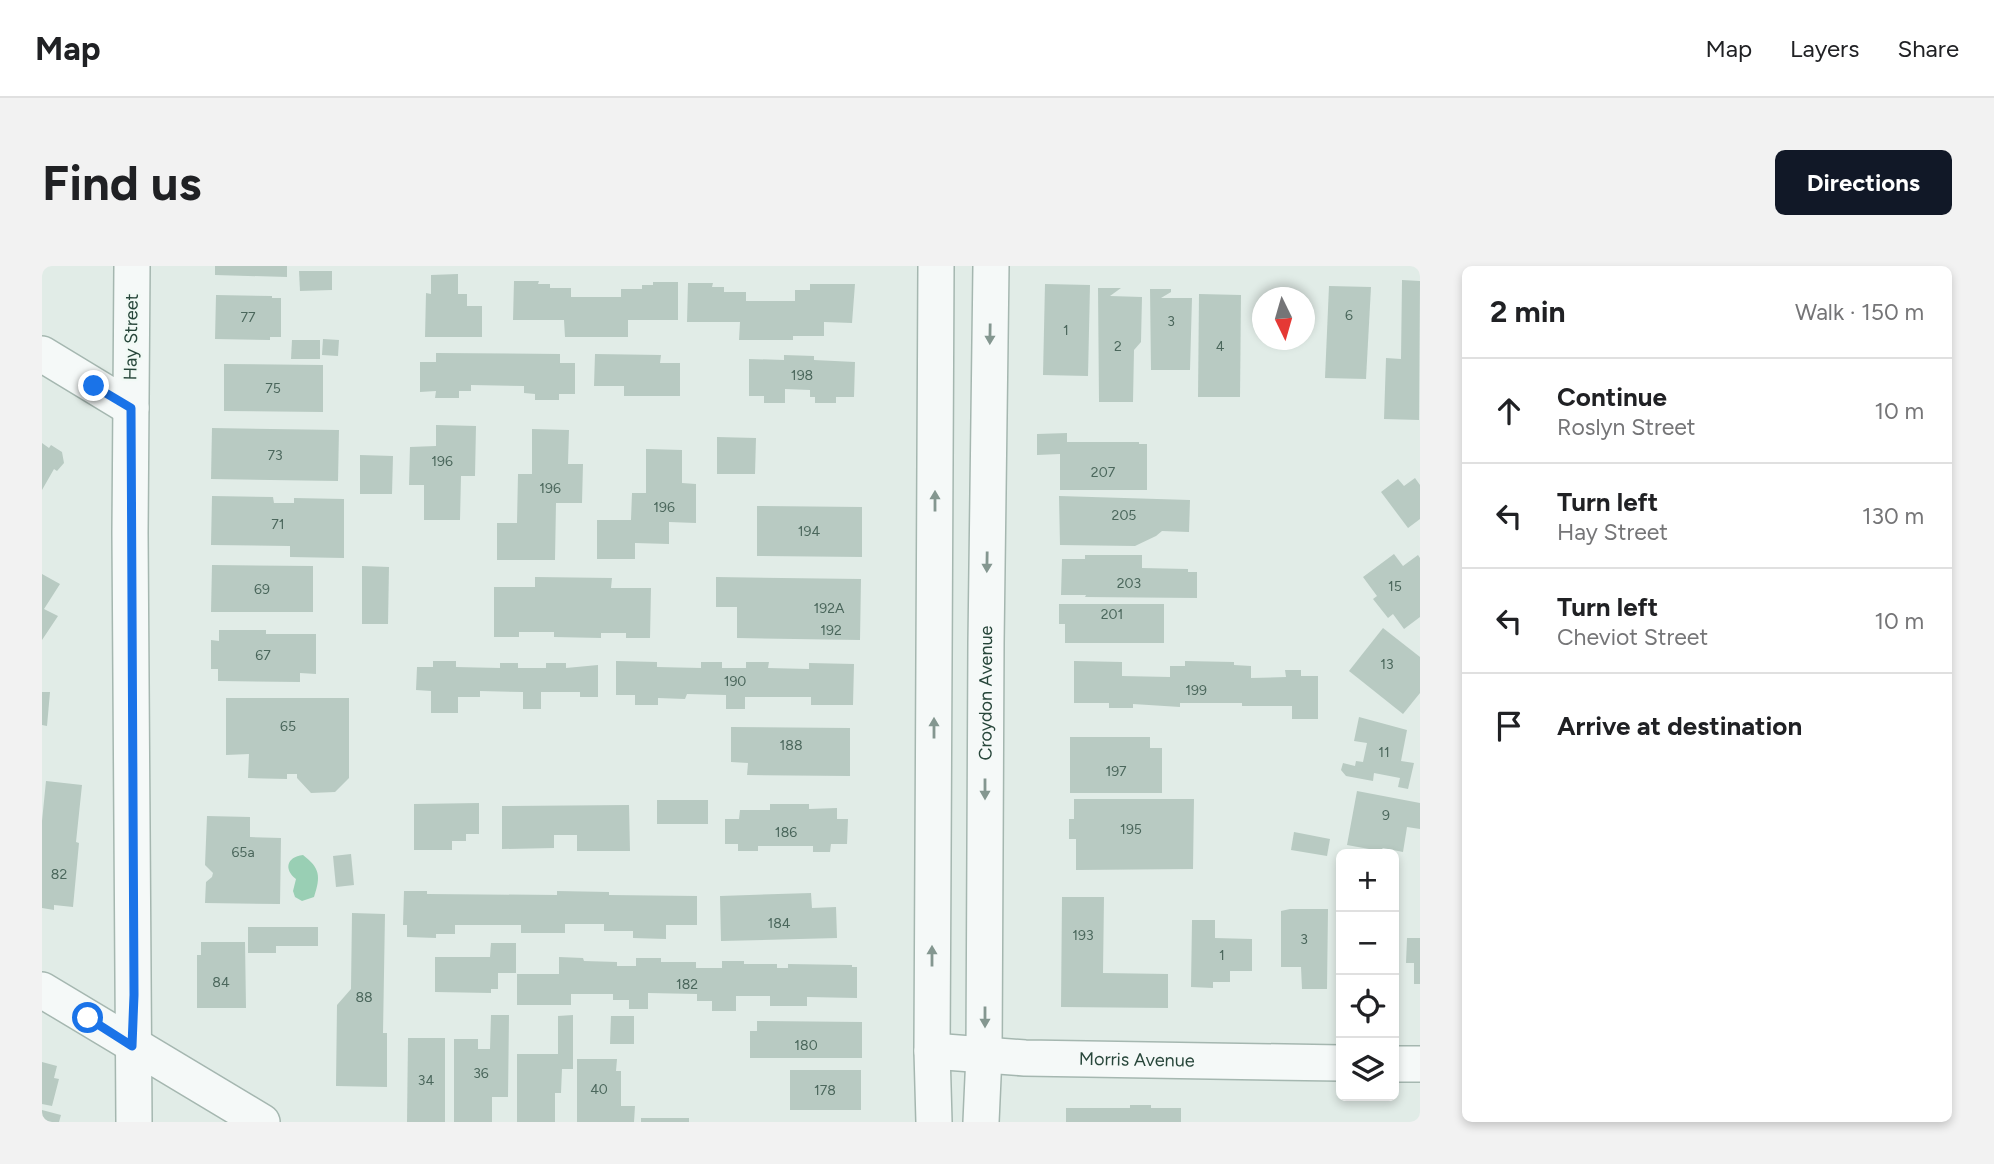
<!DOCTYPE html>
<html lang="en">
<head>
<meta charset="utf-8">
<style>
	:root { --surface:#fff; --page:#f2f2f2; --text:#202124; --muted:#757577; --line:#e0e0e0; --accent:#111827 }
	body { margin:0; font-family:Figtree,sans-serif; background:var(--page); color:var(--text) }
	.controls { position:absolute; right:21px; bottom:21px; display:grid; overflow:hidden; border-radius:10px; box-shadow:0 4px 10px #0003 }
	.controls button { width:63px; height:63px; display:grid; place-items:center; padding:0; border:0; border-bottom:2px solid var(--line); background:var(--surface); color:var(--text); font:35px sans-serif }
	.compass { position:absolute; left:1210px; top:21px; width:63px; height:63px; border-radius:50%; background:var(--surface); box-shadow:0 4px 10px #0003; rotate:175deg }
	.stop { position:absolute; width:21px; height:21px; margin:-16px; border:5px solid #1a73e8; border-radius:50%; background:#fff }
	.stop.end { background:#1a73e8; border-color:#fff; box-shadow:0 2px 7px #0008 }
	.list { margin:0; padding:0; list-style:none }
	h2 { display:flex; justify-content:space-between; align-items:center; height:91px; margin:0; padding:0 28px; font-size:30px }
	h2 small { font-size:23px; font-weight:400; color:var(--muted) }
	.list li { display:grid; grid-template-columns:46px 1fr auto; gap:21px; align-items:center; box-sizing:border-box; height:105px; padding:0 28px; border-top:2px solid var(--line) }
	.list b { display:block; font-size:26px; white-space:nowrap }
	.list p { margin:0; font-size:23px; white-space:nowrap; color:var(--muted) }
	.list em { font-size:23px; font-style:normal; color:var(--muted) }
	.icon { flex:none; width:38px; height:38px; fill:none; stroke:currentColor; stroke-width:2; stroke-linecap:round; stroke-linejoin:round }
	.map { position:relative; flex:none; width:1378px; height:856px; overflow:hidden; border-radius:10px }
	header { display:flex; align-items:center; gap:42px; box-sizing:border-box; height:98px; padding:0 35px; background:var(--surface); border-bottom:2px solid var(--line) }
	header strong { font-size:33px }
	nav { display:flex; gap:38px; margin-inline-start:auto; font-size:24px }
	.intro { display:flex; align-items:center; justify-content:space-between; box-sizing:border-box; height:168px; padding:0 42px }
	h1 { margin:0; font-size:49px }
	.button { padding:18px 32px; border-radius:10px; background:var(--accent); color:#fff; font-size:24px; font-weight:700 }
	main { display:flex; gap:42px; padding:0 42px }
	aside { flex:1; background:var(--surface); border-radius:10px; box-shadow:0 4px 10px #0003 }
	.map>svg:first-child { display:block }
</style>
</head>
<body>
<header>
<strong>Map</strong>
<nav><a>Map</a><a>Layers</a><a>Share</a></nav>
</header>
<div class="intro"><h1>Find us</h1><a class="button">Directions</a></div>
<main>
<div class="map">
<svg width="1378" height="856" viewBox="0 0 1378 856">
	<rect width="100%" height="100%" fill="#e1ece7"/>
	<path fill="#99cfb4" d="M261,589C278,602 279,610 272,631L260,635L253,631L251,625L254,613C242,604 244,591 261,589Z"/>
	<g fill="#b8cac2">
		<path d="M173,0H245V11L173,9Z"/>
		<path d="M257,5H290V24L258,25Z"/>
		<path d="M416,8V28H425V40H440V71H383L384,27L389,28V9Z"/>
		<path d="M1360,14L1378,15L1377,154L1342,153L1344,92L1359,93Z"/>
		<path d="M472,15H497L496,18H508V22H529V31H579V23H600V19H611V16H636V54H586V71H523L522,54H471Z"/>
		<path d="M646,17H671L670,21H682V26H704V35H753V24H768V18H813L810,57L782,56V70H751V74H697L698,56H645Z"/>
		<path d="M1003,18L1048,19L1046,110L1001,109Z"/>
		<path d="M1287,20L1329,21L1324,113L1283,112Z"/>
		<path d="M1056,22H1079L1068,30L1100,31L1099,76L1092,84L1091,136H1057Z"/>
		<path d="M1108,23H1129V26L1119,32H1150L1148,104H1109Z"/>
		<path d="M1157,28L1199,29L1198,131H1156Z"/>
		<path d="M174,29L230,30V32H239V71H228V74L173,73Z"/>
		<path d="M281,73L297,74L296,90L280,89Z"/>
		<path d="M250,74H278V93H249Z"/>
		<path d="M394,87L518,88V97H533V128H517V134H493V128L482,127V120L429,119V125H417V132H393L394,125L378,126V96H394Z"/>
		<path d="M553,88L619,89L618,97H638V130H582V120H552Z"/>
		<path d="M742,89L772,90V94L813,96L812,131H794V137H773V131H768V124L743,123V137H722V130H707V93L742,94Z"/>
		<path d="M182,98L281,99V146L182,145Z"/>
		<path d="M394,159L434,160L433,210H419L418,254H382V219H367L368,181L394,180Z"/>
		<path d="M170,162L297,164L296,215L169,213Z"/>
		<path d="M490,163L527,164L526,198H541L540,237H514L513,294H455V257H475L476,208H490Z"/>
		<path d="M1025,167V176H1097V178H1105V224H1018V188L995,189V168Z"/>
		<path d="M675,171L714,172L713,208H675Z"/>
		<path d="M0,177L7,182L9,179L20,186L22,197L15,205L12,203L0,224Z"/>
		<path d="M604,183L640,184V217L654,218V257L627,256V278L593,277V293H555V254H589L590,227H604Z"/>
		<path d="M318,189L351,190L350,228H318Z"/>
		<path d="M1373,212L1378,219V253L1366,262L1339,226L1356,213L1362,220Z"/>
		<path d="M170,230L231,231L232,237H252V232L302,233V292L248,291V280L169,279Z"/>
		<path d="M1017,230L1148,234L1147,266L1120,265L1114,270L1093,280L1018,279Z"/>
		<path d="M715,240L820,241V291L715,290Z"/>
		<path d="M1352,288L1361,300L1376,289L1378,292V351L1362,363L1351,348L1346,352L1331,333L1335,330L1321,311Z"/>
		<path d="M1043,289H1100V302L1146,303V306H1155V332L1043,331L1044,329H1019L1020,293H1043Z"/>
		<path d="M170,299L271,300V346H169Z"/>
		<path d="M320,300L347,301L346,358H320Z"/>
		<path d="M0,308L18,318L2,343L16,350L0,374Z"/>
		<path d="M493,311L570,312L569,322H609L608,372H584V367H559V372L512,371V366H477V371H452V321H493Z"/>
		<path d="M674,311L819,313L818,374L695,372V341H674Z"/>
		<path d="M1017,338H1122V377H1023V358H1017Z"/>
		<path d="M1341,362L1378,391V427L1361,448L1307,405Z"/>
		<path d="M177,364H224V368H274V408L258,407V416L176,415V403H169V374L177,375Z"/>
		<path d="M391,395H414V401L458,402V397H476V402H504V397H524V402L556,399V431H538V426H499V443H481V426L438,425V431H416V447H389V425L374,424L375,401H391Z"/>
		<path d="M574,395L615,396V401L659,402V396H680V402H704V396H727L726,402L767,403V397L812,398L811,439H769V431H703V443H684V429L645,428L643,433L616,432V439H593V429H574Z"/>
		<path d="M1032,395L1080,396V410L1128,411V400H1143V395L1192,396V399L1209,400V412L1244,411L1243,404H1259V410H1276V453H1250V440H1200V437H1138V441L1091,438V442H1067V437H1032Z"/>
		<path d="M0,426H8L5,460L0,459Z"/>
		<path d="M184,432H307V512L293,526L269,527L255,512V508H245V513L206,512L207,488L184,489Z"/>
		<path d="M1317,451L1365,464L1359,495L1372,497L1366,523L1356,521L1358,512L1332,507L1331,515L1304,510L1299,504L1301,497L1313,500L1314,495L1321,496L1325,477L1312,475Z"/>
		<path d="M689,461L808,462V510L705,509L706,497L689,496Z"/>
		<path d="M1028,471H1108V482H1120V527H1028Z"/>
		<path d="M4,515L40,519L34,576L37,577L31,641L12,639V644L0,642V555Z"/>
		<path d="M1315,525L1378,537V563L1365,561L1361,586L1341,582L1338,585L1305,579Z"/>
		<path d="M1032,533H1152L1151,603L1034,604V573H1027V553H1032Z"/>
		<rect x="615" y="534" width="51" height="24"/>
		<path d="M437,537V568H424V575H410V584H372V538Z"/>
		<path d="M728,538H767V543L795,542V553H806L805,578H789L788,586H771V580H716V585H696V578H683V553H697L698,544H728Z"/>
		<path d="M587,539L588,585H535V569H512V582L460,583V540Z"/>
		<path d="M165,550L208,551V571L239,572L238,638L163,637L164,616L170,611L171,607L163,599Z"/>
		<path d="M1252,566L1288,573L1285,590L1249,584Z"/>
		<path d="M309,588L312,619L294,621L291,590Z"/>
		<path d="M362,625H385V628L515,629V625L567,626V629L655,630V659H624V673L591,672V665H562V658H523V667H479V659H413V668H394V672L365,671V659H361Z"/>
		<path d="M769,627L770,642L794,641L795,672L679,675L678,630Z"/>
		<path d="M1020,631H1062L1061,707L1126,708V742L1019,741Z"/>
		<path d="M1248,643H1286L1285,723H1260L1259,701H1239V645Z"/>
		<path d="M310,647L343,648L341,767H345V821L294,820L295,739L309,723Z"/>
		<path d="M1150,654H1173V672L1210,673V705H1188V716H1171V722L1149,721Z"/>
		<path d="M206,661H276V680H234V687H206Z"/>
		<path d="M1365,672H1378V718H1372V697H1364Z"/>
		<path d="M159,676H203L204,742H155V689H159Z"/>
		<path d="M449,677H474V707H456V723H449V727L393,726V691H448Z"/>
		<path d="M517,691L541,692L542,695L575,696V700H594V692H619V696H654V702H680V695H702V698H735V702H746V698L810,699V701H815V732L765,731V740H728V730H694V745H670V735H655V728L606,727V743H587V734H571V728H529V739H475V708H517Z"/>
		<path d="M449,749H467L466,831H450V856H412V773H436V783H448Z"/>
		<path d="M531,749V803H520L519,827H513V856H475V788H516V750Z"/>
		<path d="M569,750H592V778H568Z"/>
		<path d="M715,755L820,756V792H708V765H715Z"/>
		<path d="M366,772H403V856H365Z"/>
		<path d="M535,793H575L574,805H579V840H593L592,856H535Z"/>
		<path d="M0,796L15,800L12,812L17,813L10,840L0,838Z"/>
		<rect x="748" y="804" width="71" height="40"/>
		<path d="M1088,839H1109V842H1139V856H1024V842H1088Z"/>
		<path d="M0,844L19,849L17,856H0Z"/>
		<rect x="599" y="852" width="48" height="4"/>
	</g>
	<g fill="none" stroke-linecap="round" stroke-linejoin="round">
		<g stroke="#a5b7b0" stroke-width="38">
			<g id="minor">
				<path d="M90,0L88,267L92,856"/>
				<path d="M0,88L89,142"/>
				<path d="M0,724L220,856"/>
				<path id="s1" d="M890,785L983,792L1299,797"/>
				<path d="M1352,798H1378"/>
				<path d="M892,856L890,785L894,0"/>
				<path id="s2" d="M939,856L942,789L944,377L949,0"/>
			</g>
		</g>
		<use href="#minor" stroke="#f5f9f8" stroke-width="35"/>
	</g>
	<defs><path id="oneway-solid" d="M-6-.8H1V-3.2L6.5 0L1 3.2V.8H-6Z" transform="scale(1.75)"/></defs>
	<g fill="#849790">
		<use href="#oneway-solid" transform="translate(948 68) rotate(91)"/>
		<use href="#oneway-solid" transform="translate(893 235) rotate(-90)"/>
		<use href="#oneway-solid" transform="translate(945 296) rotate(91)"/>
		<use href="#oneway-solid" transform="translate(892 462) rotate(-90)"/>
		<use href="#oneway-solid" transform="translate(943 523) rotate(90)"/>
		<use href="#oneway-solid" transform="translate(890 690) rotate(-90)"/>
		<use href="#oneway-solid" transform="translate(943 751) rotate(90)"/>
	</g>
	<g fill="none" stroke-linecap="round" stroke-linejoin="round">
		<path stroke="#1a73e8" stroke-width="9" d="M46,752L90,780L92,729L89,142L52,120"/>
	</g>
	<g text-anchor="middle" stroke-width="5" stroke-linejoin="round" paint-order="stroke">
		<g font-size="14" fill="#4b675c">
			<text x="1307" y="54">6</text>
			<text x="206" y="56">77</text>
			<text x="1129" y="60">3</text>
			<text x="1024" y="69">1</text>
			<text x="1076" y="85">2</text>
			<text x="1178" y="85">4</text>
			<text x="760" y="114">198</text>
			<text x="231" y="127">75</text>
			<text x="233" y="194">73</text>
			<text x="400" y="200">196</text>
			<text x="1061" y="211">207</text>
			<text x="508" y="227">196</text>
			<text x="622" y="246">196</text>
			<text x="1082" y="254">205</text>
			<text x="236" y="263">71</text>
			<text x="767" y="270">194</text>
			<text x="1087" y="322">203</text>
			<text x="1353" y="325">15</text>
			<text x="220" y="328">69</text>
			<text x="787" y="347">192A</text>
			<text x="1070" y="353">201</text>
			<text x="789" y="369">192</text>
			<text x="221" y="394">67</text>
			<text x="1345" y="403">13</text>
			<text x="693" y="420">190</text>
			<text x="1154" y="429">199</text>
			<text x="246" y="465">65</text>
			<text x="749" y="484">188</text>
			<text x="1342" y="491">11</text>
			<text x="1074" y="510">197</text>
			<text x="1344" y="554">9</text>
			<text x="1089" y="568">195</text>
			<text x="744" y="571">186</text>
			<text x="201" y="591">65a</text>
			<text x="17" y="613">82</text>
			<text x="737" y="662">184</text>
			<text x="1041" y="674">193</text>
			<text x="1262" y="678">3</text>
			<text x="1180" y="694">1</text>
			<text x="179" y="721">84</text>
			<text x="645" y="723">182</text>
			<text x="322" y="736">88</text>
			<text x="764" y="784">180</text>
			<text x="439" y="812">36</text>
			<text x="384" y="819">34</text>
			<text x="557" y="828">40</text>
			<text x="783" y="829">178</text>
		</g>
		<g font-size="18" fill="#27463a" stroke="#f1f9f5">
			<text transform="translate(89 71) rotate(-89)" y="6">Hay Street</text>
			<text dy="6" stroke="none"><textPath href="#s2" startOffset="429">Croydon Avenue</textPath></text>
			<text dy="6" stroke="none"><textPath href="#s1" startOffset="205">Morris Avenue</textPath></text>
		</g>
	</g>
</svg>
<div class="controls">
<button>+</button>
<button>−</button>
<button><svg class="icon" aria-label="locate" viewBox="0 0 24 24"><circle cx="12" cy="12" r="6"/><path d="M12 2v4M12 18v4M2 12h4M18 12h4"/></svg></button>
<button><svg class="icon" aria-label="layers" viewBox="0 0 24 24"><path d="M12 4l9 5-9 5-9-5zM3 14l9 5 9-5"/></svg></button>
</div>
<svg class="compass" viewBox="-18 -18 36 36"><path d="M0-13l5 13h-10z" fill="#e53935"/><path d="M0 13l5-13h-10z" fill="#757577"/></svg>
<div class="stop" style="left:46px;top:752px"></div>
<div class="stop end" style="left:52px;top:120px"></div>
</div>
<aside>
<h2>2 min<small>Walk · 150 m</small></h2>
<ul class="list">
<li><svg class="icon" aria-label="ahead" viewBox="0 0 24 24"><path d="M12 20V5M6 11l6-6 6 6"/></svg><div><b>Continue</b><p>Roslyn Street</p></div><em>10 m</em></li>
<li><svg class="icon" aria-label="left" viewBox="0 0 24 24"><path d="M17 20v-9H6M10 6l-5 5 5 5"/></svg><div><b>Turn left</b><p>Hay Street</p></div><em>130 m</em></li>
<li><svg class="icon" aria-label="left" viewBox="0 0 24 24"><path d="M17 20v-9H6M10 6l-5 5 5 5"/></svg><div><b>Turn left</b><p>Cheviot Street</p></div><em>10 m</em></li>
<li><svg class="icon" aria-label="arrive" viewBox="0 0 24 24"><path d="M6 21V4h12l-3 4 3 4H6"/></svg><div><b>Arrive at destination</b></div></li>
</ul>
</aside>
</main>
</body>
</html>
